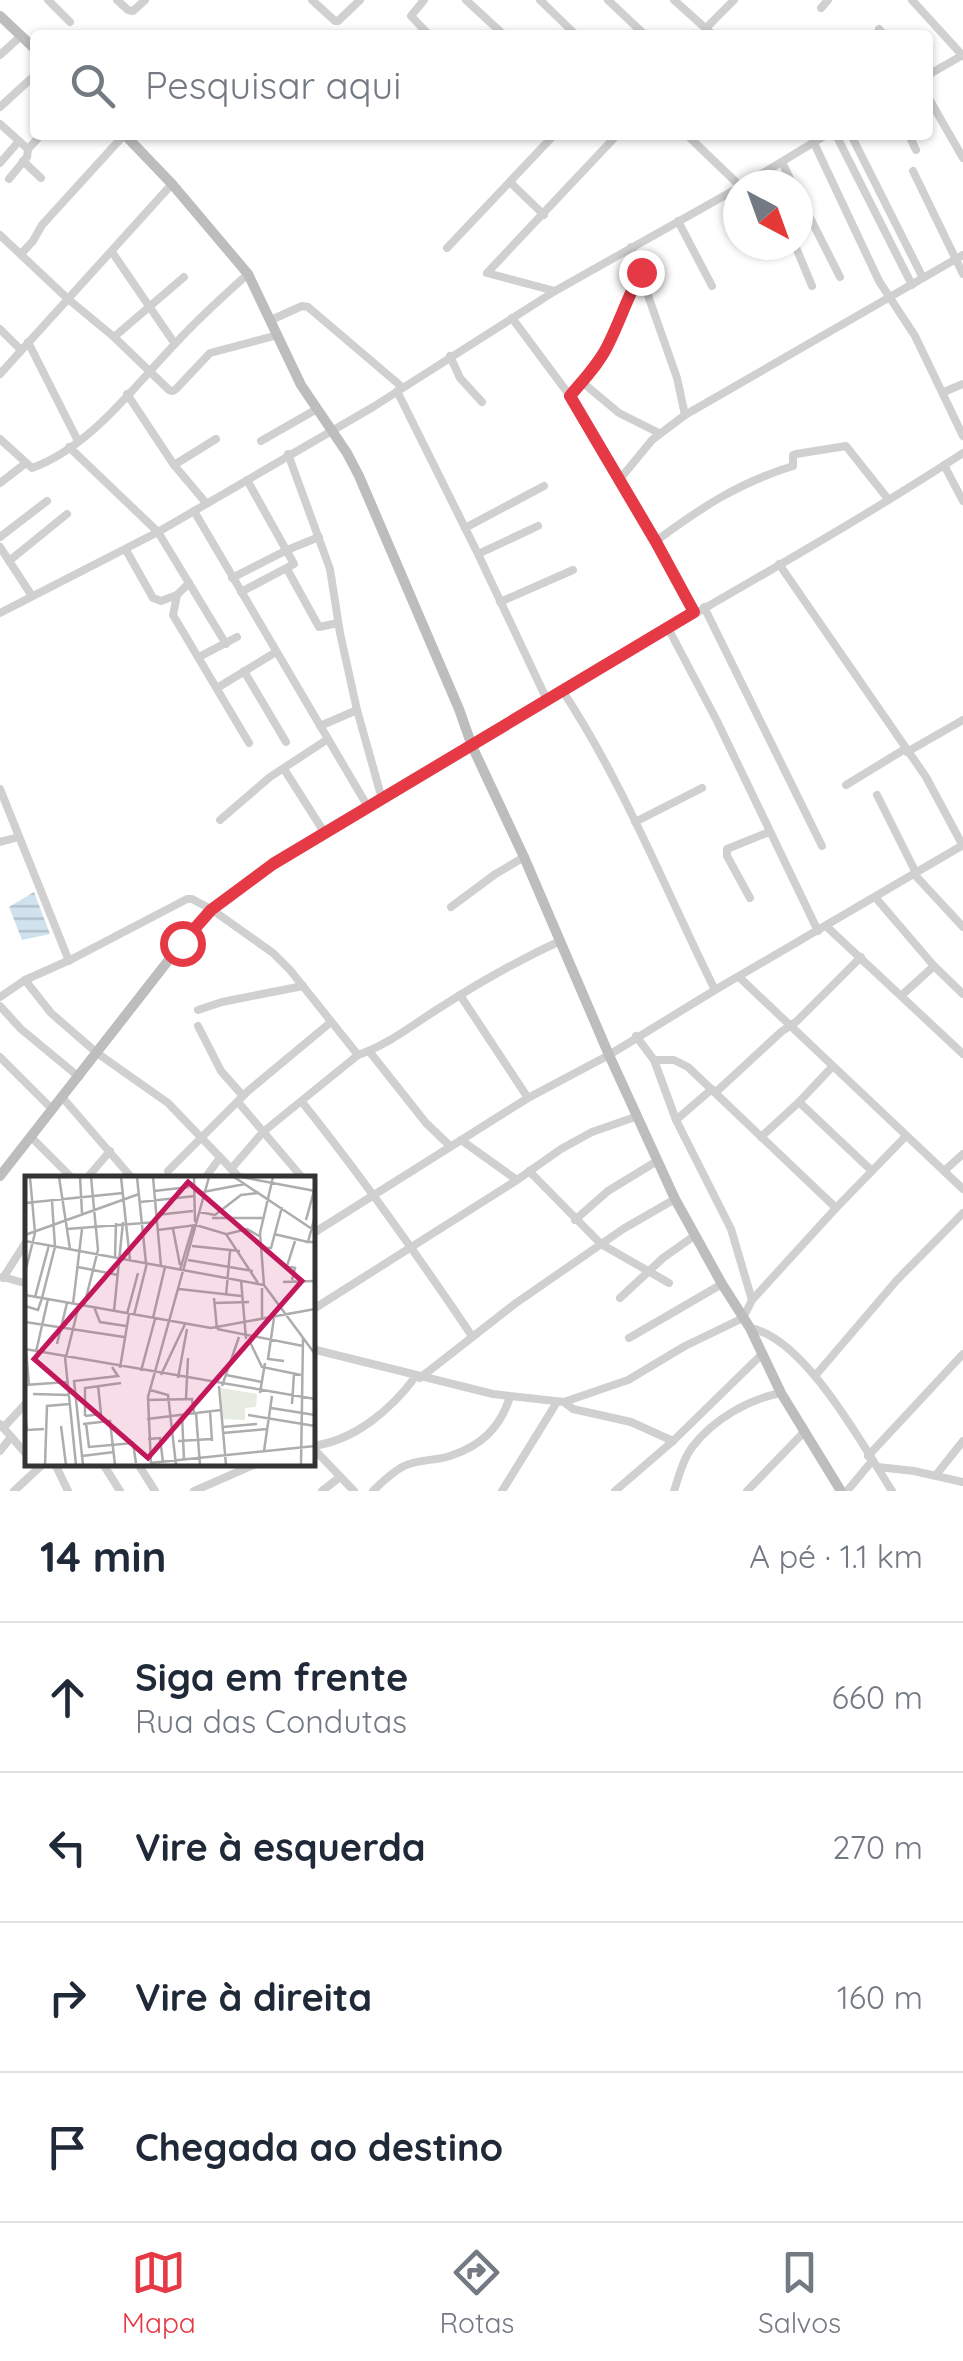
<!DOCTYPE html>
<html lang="pt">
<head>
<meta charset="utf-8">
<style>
	:root { --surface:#fff; --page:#f2f2f3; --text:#1f2937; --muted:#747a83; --line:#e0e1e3; --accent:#e63946 }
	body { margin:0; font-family:Quicksand,sans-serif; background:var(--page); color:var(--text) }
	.compass { position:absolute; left:723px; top:170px; width:90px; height:90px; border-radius:50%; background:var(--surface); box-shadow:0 2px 8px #0004; rotate:139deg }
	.stop { position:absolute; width:30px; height:30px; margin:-22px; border:8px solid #e63946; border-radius:50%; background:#fff }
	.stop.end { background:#e63946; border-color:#fff; box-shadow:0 2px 10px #0008 }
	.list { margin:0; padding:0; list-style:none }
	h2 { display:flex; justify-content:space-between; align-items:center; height:130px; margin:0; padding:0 40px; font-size:42px }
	h2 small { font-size:32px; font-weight:400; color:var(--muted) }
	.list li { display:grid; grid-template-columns:65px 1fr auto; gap:30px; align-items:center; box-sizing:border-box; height:150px; padding:0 40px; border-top:2px solid var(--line) }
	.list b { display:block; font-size:38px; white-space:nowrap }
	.list p { margin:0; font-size:32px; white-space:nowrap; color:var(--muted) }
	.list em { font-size:32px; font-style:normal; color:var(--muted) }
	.icon { flex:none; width:55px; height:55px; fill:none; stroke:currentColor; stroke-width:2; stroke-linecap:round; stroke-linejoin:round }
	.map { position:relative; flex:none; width:963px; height:1491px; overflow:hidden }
	.search { position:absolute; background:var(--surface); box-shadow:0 2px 8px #0004; left:30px; right:30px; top:30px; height:110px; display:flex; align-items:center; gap:25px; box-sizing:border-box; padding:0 35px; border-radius:10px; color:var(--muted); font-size:38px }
	.sheet { height:730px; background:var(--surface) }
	nav { display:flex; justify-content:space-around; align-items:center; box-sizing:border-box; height:140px; border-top:2px solid var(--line); background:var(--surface); font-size:28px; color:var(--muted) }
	nav a { display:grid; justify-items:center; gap:5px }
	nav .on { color:var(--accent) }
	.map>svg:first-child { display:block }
</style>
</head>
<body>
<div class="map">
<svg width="963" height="1491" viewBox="0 0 963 1491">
	<defs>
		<pattern id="water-rules" width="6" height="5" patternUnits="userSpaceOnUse" patternTransform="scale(2.5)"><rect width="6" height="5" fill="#cfe2ee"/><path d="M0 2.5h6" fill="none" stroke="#b2c2cd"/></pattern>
	</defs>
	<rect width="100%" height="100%" fill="#fff"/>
	<path fill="url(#water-rules)" d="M34,892L50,934L22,940L9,907Z"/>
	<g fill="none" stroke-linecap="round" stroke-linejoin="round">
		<g stroke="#d0d0d0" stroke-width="8">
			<path d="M48,0L70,22"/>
			<path d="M117,0L128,10L133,11L145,0"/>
			<path d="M312,0L335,21H338L360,0"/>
			<path d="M424,0L411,16L429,35"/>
			<path d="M466,0L504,35"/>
			<path d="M540,0L576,35"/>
			<path d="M608,0L645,35"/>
			<path d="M674,0L713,35"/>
			<path d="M912,0L963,56"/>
			<path d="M821,8L828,0"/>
			<path d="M706,28L734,0"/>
			<path d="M879,29L884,35"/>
			<path d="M0,55L21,36"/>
			<path d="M928,75L963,55"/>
			<path d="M928,97L963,158"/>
			<path d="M0,107L35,75"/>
			<path d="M0,124L28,149L41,135"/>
			<path d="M687,135L739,185"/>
			<path d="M836,135L912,285"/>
			<path d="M851,135L923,278"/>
			<path d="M909,135L916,150"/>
			<path d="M814,143L879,281L915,336L963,436"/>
			<path d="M23,161L41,178"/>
			<path d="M782,162L793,185"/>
			<path d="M0,163L19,141"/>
			<path d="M913,171L963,274"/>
			<path d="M9,179L27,157L28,149"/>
			<path d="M510,182L544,215"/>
			<path d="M743,185L826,135"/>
			<path d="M798,194L840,277"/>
			<path d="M678,221L712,286"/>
			<path d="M0,235L68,299L114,337L169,390L173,391L176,389L210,353L278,335"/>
			<path d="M795,245L812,286"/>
			<path d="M631,247L677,378L685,415"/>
			<path d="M447,248L554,135"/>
			<path d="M112,252L175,344"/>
			<path d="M21,254L33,241L42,225L124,135"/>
			<path d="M555,291L487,273L617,135"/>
			<path d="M512,318L570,396L656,541L694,612"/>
			<path d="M271,320L302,306L308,307L402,387"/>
			<path d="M0,329L21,350"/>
			<path d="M114,337L184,277"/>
			<path d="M28,342L78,441"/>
			<path d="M450,356L460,378L482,402"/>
			<path d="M0,374L172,184"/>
			<path d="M582,382L619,413L659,433"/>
			<path d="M397,391L478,554L547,700"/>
			<path d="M944,392L963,384"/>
			<path d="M127,394L174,465L206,503"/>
			<path d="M570,396C583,380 599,364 608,345C620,321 627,296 641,272"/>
			<path d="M0,439L32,468C90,447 132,389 174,345C197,320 222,297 248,274"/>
			<path d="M261,441L317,409"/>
			<path d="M69,447L158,532L226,644"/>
			<path d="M288,454L330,569L340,633L357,710L382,799"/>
			<path d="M174,465L216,439"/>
			<path d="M944,465L963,501"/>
			<path d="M620,479L652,440L685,415L963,255"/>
			<path d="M0,483L26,463"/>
			<path d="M194,511L368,807"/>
			<path d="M465,528L544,486"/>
			<path d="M0,537L47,501"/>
			<path d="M656,541C702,507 738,483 793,466V455L796,454L846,446L888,499"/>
			<path d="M0,547L32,596"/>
			<path d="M126,550L153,598L161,601L177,595"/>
			<path d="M478,554L538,526"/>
			<path d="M9,561L67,514"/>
			<path d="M779,564L926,777L963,846"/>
			<path d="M287,569L319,627L338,623"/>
			<path d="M232,578L287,550L319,537"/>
			<path d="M189,583L177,595L173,615L249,743"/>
			<path d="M241,592L294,564L247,480"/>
			<path d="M500,602L573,570"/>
			<path d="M704,607L822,846"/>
			<path d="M0,613L158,532L373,407L555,291L738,188"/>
			<path d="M668,628L717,721L818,931"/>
			<path d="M199,657L237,637"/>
			<path d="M244,671L286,742"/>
			<path d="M217,688L276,652"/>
			<path d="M562,690C624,784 665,889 715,990"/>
			<path d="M320,726L357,710"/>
			<path d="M472,746C633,645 803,557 963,453"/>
			<path d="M907,752L963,720"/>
			<path d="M284,769L324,832"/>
			<path d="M846,785L905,749"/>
			<path d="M0,789L69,961"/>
			<path d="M877,795L916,873"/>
			<path d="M220,820L270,777L328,739"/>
			<path d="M635,822L702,788"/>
			<path d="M0,842L19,837"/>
			<path d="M914,874L963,927"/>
			<path d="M875,897L934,966L963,994"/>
			<path d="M750,898L727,856V849L769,832"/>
			<path d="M451,907L494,875L524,857"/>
			<path d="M826,926L963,1054"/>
			<path d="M739,977L963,1189"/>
			<path d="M25,980L51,1013L97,1053L168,1103L240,1178"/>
			<path d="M460,995L528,1098"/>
			<path d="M902,995L934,966"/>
			<path d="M0,997L25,980L72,959L187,899H192L211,909L273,953L290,970L358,1055"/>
			<path d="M0,1006L21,1029L79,1077"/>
			<path d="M198,1010L222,1002L303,986"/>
			<path d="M198,1026L221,1071L243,1096"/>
			<path d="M636,1036L654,1060L676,1120L731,1229L752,1300"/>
			<path d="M369,1051L426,1123L450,1146"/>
			<path d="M0,1057L52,1109"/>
			<path d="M654,1060H674L688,1067L836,1208"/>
			<path d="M716,1092L781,1032L797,1021L861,957"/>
			<path d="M62,1097L132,1178"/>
			<path d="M238,1102L300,1175"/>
			<path d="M302,1102C362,1177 418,1256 472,1336"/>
			<path d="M799,1102L872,1171"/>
			<path d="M676,1120L712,1089"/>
			<path d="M31,1137L72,1178"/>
			<path d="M761,1137L799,1102L832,1067"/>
			<path d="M461,1140L517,1180"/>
			<path d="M231,1169L263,1132L358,1055C388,1045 415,1023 441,1007C480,982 519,960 560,941"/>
			<path d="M168,1171L248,1091L331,1022"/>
			<path d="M529,1171L601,1244L669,1283"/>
			<path d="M944,1171L963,1154"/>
			<path d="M87,1178L110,1151"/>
			<path d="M205,1178L219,1159"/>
			<path d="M575,1220L608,1191L657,1161"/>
			<path d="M312,1234L528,1098L609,1055L715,990L963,845"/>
			<path d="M3,1277L28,1284"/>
			<path d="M3,1278L28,1239"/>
			<path d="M620,1298L663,1258L694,1236"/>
			<path d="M312,1310L517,1180L561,1149L592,1132L638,1116"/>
			<path d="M750,1328C805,1338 863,1446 892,1491"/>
			<path d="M629,1338L722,1284"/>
			<path d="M312,1349L493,1394L564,1402L628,1380L685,1346L743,1318L752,1300L836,1208L905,1137"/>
			<path d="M815,1376L897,1280L963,1213"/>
			<path d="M420,1378L516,1303L623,1229L675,1199"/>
			<path d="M564,1402L573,1409L631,1422L673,1441"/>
			<path d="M0,1424L28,1456"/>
			<path d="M3,1428L28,1401"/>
			<path d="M312,1446C354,1441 391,1410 416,1376"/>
			<path d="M312,1447L354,1491"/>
			<path d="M0,1451L11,1437"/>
			<path d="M868,1456L963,1354"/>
			<path d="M55,1464L68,1491"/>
			<path d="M103,1464L120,1491"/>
			<path d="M138,1464L155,1491"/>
			<path d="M878,1467L914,1471L963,1482"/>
			<path d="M936,1475L963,1441"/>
			<path d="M14,1491L43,1464"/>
			<path d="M194,1491L256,1464"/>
			<path d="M322,1491L340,1477"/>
			<path d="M373,1491C382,1482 392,1472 404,1466C419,1459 435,1461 450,1456C481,1446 500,1428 510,1397"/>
			<path d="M502,1491L557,1402"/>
			<path d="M615,1491L673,1441L762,1354"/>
			<path d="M674,1491C679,1476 683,1459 693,1446C714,1419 749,1399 781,1393"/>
			<path d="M747,1491L805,1431"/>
			<path d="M847,1491L872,1461"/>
		</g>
		<g stroke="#bdbdbd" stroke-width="10">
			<path d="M0,16L35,49"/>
			<path d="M125,135L172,184L248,274L301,385L347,453L359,476L459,709L472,746L524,857L609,1055L675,1199L722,1284L750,1328L781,1393L841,1491"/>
			<path d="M0,1176L182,943L211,909L273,864L472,746"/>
		</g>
	</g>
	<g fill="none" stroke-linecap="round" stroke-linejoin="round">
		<path stroke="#e63946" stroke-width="12" d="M182,943L211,910L273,864L694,612L656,542L570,396C583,380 599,364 608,345C620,321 628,296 641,272"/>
	</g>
	<g transform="translate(25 1176)">
		<rect width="290" height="290" fill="#fff"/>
		<path d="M196,212L232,218L231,231L220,232V244L198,243Z" fill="#e6ecdf"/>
		<path fill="none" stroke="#adadad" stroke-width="2.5" d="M44,1H34L45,73M55,1L57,37M96,1L105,84M112,1L121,87M128,1L136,90M169,1L170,46M209,1L290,55M216,1L290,15M248,1L235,57L239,109L290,178M129,15L164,11M178,16L220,8M115,26L170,20M0,27L98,17M174,36L190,39L216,19L234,17M131,39L168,35M187,42H238M281,44L289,15M42,53L132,46M148,53L155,89M133,54L171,49L201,58L233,107M202,58L222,53L234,60M249,58L283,66M0,59L114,18M0,65L239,109M290,66H283L290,40M167,70L215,75M235,72H246L257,31M90,81L91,47M163,84L228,95M53,91L93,99M155,94L168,50M0,97L10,57L5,1M216,104L221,163M267,104L270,92L262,90L270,65M258,106L290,105M237,112V144M154,113L216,120M0,119L186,152L290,133M201,120L205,75M10,121L24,69M189,122L192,153M189,127L224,126M48,128L57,53M0,130L13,134L17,122L30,71L27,25M59,130L73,74L66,1M69,131L75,146L101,150M89,135L98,46M102,138L113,97M109,139L122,87M128,142L140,91M249,142L243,183L259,185M0,146L99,161M192,153L278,170M224,164L237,191L276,199M32,168L42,127M0,173L290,223M1,174L4,209M11,176L23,123M40,181L51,289M41,181L54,129M95,192L104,138M116,195L130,143M136,199L160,148M201,199L237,206M153,202L162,153M0,209L42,206M194,210L201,289M197,210L214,161M125,214L143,219L151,289M235,217L240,187M8,218L44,219M161,222L163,182M122,224L167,223L169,237M267,228L269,198M246,232L290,239M185,235L187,265M171,237L175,289M0,239L2,254L19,253M157,239L159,284M223,239L290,250M60,240V212L96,207M60,240L76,238L73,209M122,243L196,234M61,247L64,271L108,267L111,287M58,248L85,245L90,289M36,250L41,289M198,251L232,248M198,257L242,253M123,263L135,262L138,286M153,265L187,263M239,275L247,220M57,280L89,276M125,287L290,270M20,289L22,230L45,228M58,289L49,205L93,200L87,191M126,289L123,221L184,1M276,289L278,162"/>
		<path fill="#c2185b" fill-opacity="0.15" stroke="#c2185b" stroke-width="5" d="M163,6L277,105L123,282L9,183Z"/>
		<rect width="290" height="290" fill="none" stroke="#333" stroke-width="5"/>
	</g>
</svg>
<svg class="compass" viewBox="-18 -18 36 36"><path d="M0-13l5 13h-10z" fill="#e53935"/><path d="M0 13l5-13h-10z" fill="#747a83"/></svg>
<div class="stop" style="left:182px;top:943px"></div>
<div class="stop end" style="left:641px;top:272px"></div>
<div class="search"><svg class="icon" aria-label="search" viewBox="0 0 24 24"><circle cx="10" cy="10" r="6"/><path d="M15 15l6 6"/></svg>Pesquisar aqui</div>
</div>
<section class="sheet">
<h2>14 min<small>A pé · 1.1 km</small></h2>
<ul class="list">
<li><svg class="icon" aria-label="ahead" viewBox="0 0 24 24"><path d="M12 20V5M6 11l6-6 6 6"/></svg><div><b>Siga em frente</b><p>Rua das Condutas</p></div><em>660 m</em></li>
<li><svg class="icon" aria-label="left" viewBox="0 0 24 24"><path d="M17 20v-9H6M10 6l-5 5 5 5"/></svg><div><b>Vire à esquerda</b></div><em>270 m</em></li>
<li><svg class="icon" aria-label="right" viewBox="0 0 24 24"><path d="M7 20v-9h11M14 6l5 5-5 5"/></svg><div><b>Vire à direita</b></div><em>160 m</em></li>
<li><svg class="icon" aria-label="arrive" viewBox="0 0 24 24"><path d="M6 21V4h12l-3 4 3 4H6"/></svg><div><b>Chegada ao destino</b></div></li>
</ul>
</section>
<nav>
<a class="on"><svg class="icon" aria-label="map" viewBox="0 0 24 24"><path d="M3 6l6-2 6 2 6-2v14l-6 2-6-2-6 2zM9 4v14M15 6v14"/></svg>Mapa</a>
<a><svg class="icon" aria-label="directions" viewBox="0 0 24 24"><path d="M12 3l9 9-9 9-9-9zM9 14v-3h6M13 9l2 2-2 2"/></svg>Rotas</a>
<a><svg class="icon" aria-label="saved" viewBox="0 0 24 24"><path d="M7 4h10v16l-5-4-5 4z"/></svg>Salvos</a>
</nav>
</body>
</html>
